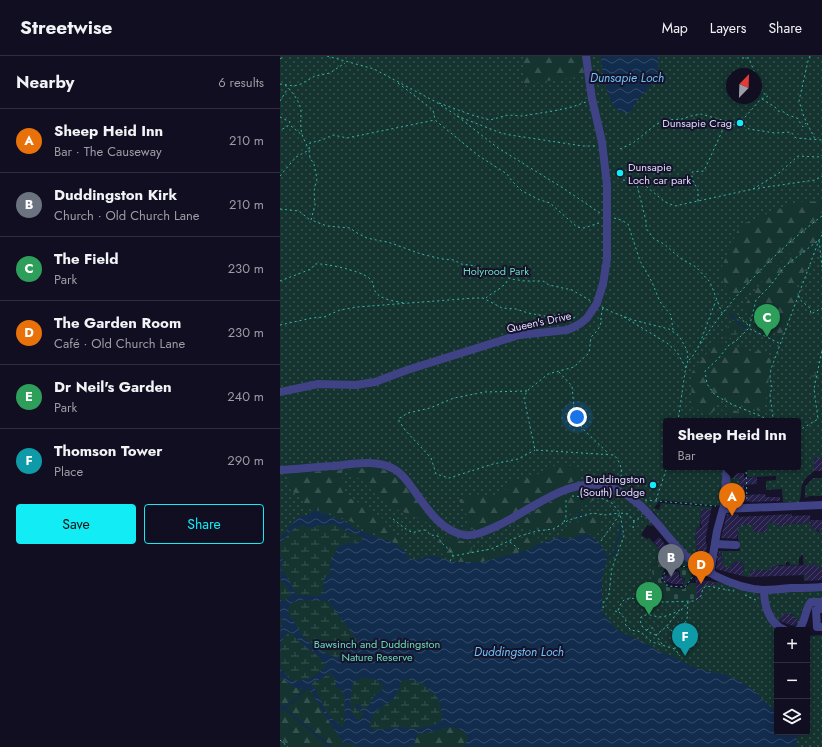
<!DOCTYPE html>
<html lang="en">
<head>
<meta charset="utf-8">
<style>
	:root { --surface:#100e20; --page:#1e1c2d; --text:#f1f3f6; --muted:#9c9ca5; --line:#302e3e; --accent:#12ecf4 }
	body { margin:0; font-family:Jost,sans-serif; background:var(--page); color:var(--text) }
	.controls { position:absolute; right:12px; bottom:12px; display:grid; overflow:hidden; border-radius:4px; box-shadow:0 2px 10px #0003 }
	.controls button { width:36px; height:36px; display:grid; place-items:center; padding:0; border:0; border-bottom:1px solid var(--line); background:var(--surface); color:var(--text); font:20px sans-serif }
	.compass { position:absolute; left:446px; top:12px; width:36px; height:36px; border-radius:50%; background:var(--surface); box-shadow:0 2px 10px #0003; rotate:23deg }
	.you { position:absolute; left:297px; top:361px; width:14px; height:14px; margin:-10px; border:3px solid #fff; border-radius:50%; background:#1a73e8; box-shadow:0 0 0 6px #1a73e833 }
	.badge { display:grid; place-items:center; width:26px; height:26px; border-radius:50%; background:var(--accent); color:#fff; font-size:13px; font-weight:700 }
	.pin { position:absolute; translate:-50% -33px; filter:drop-shadow(0 1px 2px #0008) }
	.pin::after { content:''; position:absolute; top:21px; width:14px; height:12px; background:inherit; clip-path:polygon(0 0,100% 0,50% 100%) }
	.popup { position:absolute; left:383px; top:362px; width:138px; height:52px; box-sizing:border-box; display:grid; place-content:center; border-radius:4px; background:var(--surface); filter:drop-shadow(0 1px 3px #0005); font-size:13px; white-space:nowrap; color:var(--muted) }
	.popup b { font-size:15px; color:var(--text) }
	.popup::after { content:''; position:absolute; left:50%; top:100%; margin-left:-8px; border:8px solid transparent; border-top-color:var(--surface) }
	.list { margin:0; padding:0; list-style:none }
	h2 { display:flex; justify-content:space-between; align-items:center; height:52px; margin:0; padding:0 16px; font-size:17px }
	h2 small { font-size:13px; font-weight:400; color:var(--muted) }
	.list li { display:grid; grid-template-columns:26px 1fr auto; gap:12px; align-items:center; box-sizing:border-box; height:64px; padding:0 16px; border-top:1px solid var(--line) }
	.list b { display:block; font-size:15px; white-space:nowrap }
	.list p { margin:0; font-size:13px; white-space:nowrap; color:var(--muted) }
	.list em { font-size:13px; font-style:normal; color:var(--muted) }
	.actions { display:flex; gap:8px; padding:12px 16px }
	.actions a { flex:1; padding:9px 0; border:1px solid var(--accent); border-radius:4px; text-align:center; font-size:14px; color:var(--accent) }
	.actions .main { background:var(--accent); color:#111 }
	.icon { flex:none; width:22px; height:22px; fill:none; stroke:currentColor; stroke-width:2; stroke-linecap:round; stroke-linejoin:round }
	.map { position:relative; flex:none; width:542px; height:691px; overflow:hidden }
	header { display:flex; align-items:center; gap:24px; box-sizing:border-box; height:56px; padding:0 20px; background:var(--surface); border-bottom:1px solid var(--line) }
	header strong { font-size:19px }
	nav { display:flex; gap:22px; margin-inline-start:auto; font-size:14px }
	main { display:flex }
	aside { flex:1; background:var(--surface) }
	.map>svg:first-child { display:block }
</style>
</head>
<body>
<header>
<strong>Streetwise</strong>
<nav><a>Map</a><a>Layers</a><a>Share</a></nav>
</header>
<main>
<aside>
<h2>Nearby<small>6 results</small></h2>
<ul class="list">
<li><span class="badge" style="background:#e8710a">A</span><div><b>Sheep Heid Inn</b><p>Bar · The Causeway</p></div><em>210 m</em></li>
<li><span class="badge" style="background:#6b7280">B</span><div><b>Duddingston Kirk</b><p>Church · Old Church Lane</p></div><em>210 m</em></li>
<li><span class="badge" style="background:#2e9e5b">C</span><div><b>The Field</b><p>Park</p></div><em>230 m</em></li>
<li><span class="badge" style="background:#e8710a">D</span><div><b>The Garden Room</b><p>Café · Old Church Lane</p></div><em>230 m</em></li>
<li><span class="badge" style="background:#2e9e5b">E</span><div><b>Dr Neil's Garden</b><p>Park</p></div><em>240 m</em></li>
<li><span class="badge" style="background:#0f9aa8">F</span><div><b>Thomson Tower</b><p>Place</p></div><em>290 m</em></li>
</ul>
<div class="actions"><a class="main">Save</a><a>Share</a></div>
</aside>
<div class="map">
<svg width="542" height="691" viewBox="0 0 542 691">
	<defs>
		<pattern id="green-dots" width="8" height="8" patternUnits="userSpaceOnUse"><rect width="8" height="8" fill="#153430"/><path d="M2 2h.1M6 6h.1" fill="none" stroke="#37514f" stroke-width="1.8" stroke-linecap="round"/></pattern>
		<pattern id="forest-firs" width="22" height="20" patternUnits="userSpaceOnUse"><rect width="22" height="20" fill="#153430"/><path d="M5 1l3.5 6h-7zM16 11l3.5 6h-7z" fill="#37514f"/></pattern>
		<pattern id="wetland-marsh" width="20" height="14" patternUnits="userSpaceOnUse"><rect width="20" height="14" fill="#153430"/><path d="M1 5h8M5 5V1M11 12h8M15 12V8" fill="none" stroke="#37514f"/></pattern>
		<pattern id="cemetery-stones" width="16" height="16" patternUnits="userSpaceOnUse"><rect width="16" height="16" fill="#153430"/><path d="M2 7V4a2 2 0 0 1 4 0v3zM10 15v-3a2 2 0 0 1 4 0v3z" fill="#37514f"/></pattern>
		<pattern id="water-waves" width="16" height="10" patternUnits="userSpaceOnUse"><rect width="16" height="10" fill="#122c4e"/><path d="M0 5q4-4 8 0t8 0" fill="none" stroke="#344a68"/></pattern>
		<pattern id="building-hatch" width="6" height="6" patternUnits="userSpaceOnUse"><rect width="6" height="6" fill="#251f4a"/><path d="M-1 1l2-2M0 6l6-6M5 7l2-2" fill="none" stroke="#443f65"/></pattern>
	</defs>
	<rect width="100%" height="100%" fill="#15122a"/>
	<g fill="url(#green-dots)" fill-rule="evenodd">
		<path d="M0,0H542V405L541,402H534V415C530,419 525,421 523,427C520,433 522,440 519,446H503L502,433L486,434V425L496,424V420L467,421V411H518V365H411L410,363L386,365V411H444L442,450L380,444L374,452L379,454L381,447L432,451L431,454L422,453L420,464V471H417L415,483L424,485L417,486L416,489H417L416,498L430,501L429,507C426,507 422,507 420,506C404,499 383,469 373,455L368,462L373,469L372,470L367,469L361,479L367,483L369,482L383,497L381,503L390,506L396,496L410,508L416,511L382,507L371,509L374,526L381,544H415L416,525L415,523L416,520H419L420,524L442,527L478,537L480,539L497,574V676H527V580L542,579V691H13L0,680ZM452,18H476V42H452Z"/>
		<path d="M449,422H459L460,437H450V436L447,435Z"/>
		<path d="M533,422H542V440H530L525,442V431Z"/>
		<path d="M503,462L504,470H506V468L530,467L531,465L532,473H536L537,475L539,476L540,473H542V511L535,513V509L526,519V525H524L523,499H521V501H519V509H510L509,506H506V509H498L497,520L496,510H491V514L470,515V521L462,520L464,511L462,510L463,507L455,505L454,508H452L450,517L447,516L448,512L442,510L443,503L435,502V499L442,502V497L436,495H460L457,471L459,469H473V476C479,475 482,469 487,467C495,465 496,468 503,462Z"/>
		<path d="M542,534V544L526,548L522,554L519,570L515,573L518,563L513,562L514,559L510,558L509,561L502,559L499,568L488,550V537Z"/>
	</g>
	<g fill="url(#forest-firs)">
		<path d="M243,0H303L304,20L244,28Z"/>
		<path d="M542,145V182L537,189L516,232V242L493,300L491,296L498,274L473,263L463,251L483,224L519,189L453,249L440,215L460,169L516,146Z"/>
		<path d="M437,285L473,296L482,294L491,304L487,337L483,356L441,343L432,357L411,352L412,316Z"/>
		<path d="M441,349L479,364L478,365C456,365 457,364 439,352Z"/>
		<path d="M277,409L293,410L301,420L298,424L286,428L215,468L185,475L190,466L179,444L194,438L212,440L227,433L230,426L254,420Z"/>
		<path d="M86,412C93,412 101,412 107,415C125,421 140,450 151,464L149,467L114,452L97,440L80,423L70,418L65,414Z"/>
		<path d="M62,414L63,439L89,452L103,463L124,489L125,495L118,489L72,466L34,451L25,456L24,446L9,432L6,417Z"/>
		<path d="M309,433L317,437L314,444L290,458L278,470L264,473L250,474L243,472L240,465L256,454L295,434Z"/>
		<path d="M314,458L321,460C322,469 317,478 308,479C303,479 306,478 301,479C292,480 289,483 279,481C291,468 299,465 314,458Z"/>
		<path d="M165,480L180,485L188,486L193,491L191,494L195,498L205,495C211,498 221,499 226,494C229,491 230,487 234,485C240,482 250,480 256,480L260,484L259,488L248,494L202,506H177L174,502L170,501L167,503C158,493 153,489 165,480Z"/>
		<path d="M0,620L13,631L30,633L48,664L65,688L69,687L78,691H0Z"/>
		<path d="M172,670L184,675L188,682L184,691H127L134,689L138,677C150,679 160,672 172,670Z"/>
	</g>
	<g fill="url(#wetland-marsh)">
		<path d="M454,262L459,263L462,266L457,271L462,274L455,280L447,283L441,280Z"/>
		<path d="M537,306L541,311L540,317L536,323L529,320C528,312 529,309 537,306Z"/>
		<path d="M50,468C56,468 59,473 65,475C71,477 77,478 83,482L81,486L69,487L57,491L52,505L51,517L43,527C44,533 45,537 39,540L34,539L18,541L16,539L1,512L3,504L0,500V487L13,473L21,469L31,472Z"/>
		<path d="M0,520C2,527 7,533 11,539L4,545L0,544Z"/>
		<path d="M24,544L48,545L76,582L77,587L70,590L57,602L35,592L23,580L13,564L8,558L9,551L13,546Z"/>
		<path d="M9,576L12,577C21,590 39,597 46,610C34,621 25,629 9,623L0,611V597L1,595C0,587 3,582 9,576Z"/>
		<path d="M49,617C54,620 56,624 56,630L60,632L65,640C64,647 65,655 63,662C63,666 65,668 63,672L60,670L59,667C47,662 39,639 31,628L33,625L40,624Z"/>
		<path d="M82,622L95,623L103,629V633L95,639L87,652L75,651L82,656L83,660L80,664C76,662 73,658 71,654C69,649 72,629 74,625Z"/>
		<path d="M122,624H134L144,629L159,643L162,662L160,666L154,669L135,673L121,671L94,674L90,671V664L99,652L110,645Z"/>
	</g>
	<g fill="url(#cemetery-stones)">
		<path d="M382,507L397,508L393,512H385L382,519L381,525L386,528L387,531L404,533L410,527H417V538L415,544H381L374,526L371,509Z"/>
		<path d="M399,511L411,512C415,519 409,525 405,530H403L405,522L400,521V515L396,514Z"/>
	</g>
	<g fill="url(#water-waves)" fill-rule="evenodd">
		<path d="M321,0H378C381,22 370,30 357,45C354,48 353,52 350,56C329,65 321,13 321,0Z"/>
		<path d="M34,454L68,467L75,473L114,487L125,495L128,502L136,504C150,498 157,499 171,506L173,505L177,506H202L248,494L259,488L279,481L288,483L302,479H310L318,486L325,495L327,505L322,520V556L337,574L371,590L382,597L392,600L413,611L431,616L444,618L462,626L478,638L489,650L497,655V676H523V678L517,681L516,691H184L188,682C174,659 157,680 138,677L134,689L127,691H78L69,687L65,689L48,664L30,634L13,631L0,620V611L9,623C24,628 35,621 46,610C39,597 21,590 12,577L9,576C3,581 0,587 1,596L0,597V577L3,564L0,562V544L4,545L11,539L6,529L1,525L0,500L3,504L1,512L10,526L16,539L39,540C49,534 37,524 51,517C47,508 55,500 57,491L69,487L81,486L83,482C74,476 63,475 54,468L36,470L31,472L21,469L13,473L0,487V482L18,461L28,459ZM24,544L48,545L76,582L77,587L70,590L57,602L35,592L23,580L13,564L8,558L9,551L13,546ZM49,617C54,620 56,624 56,630L60,633L65,640C63,649 66,665 63,672L60,670L59,667C47,663 39,639 32,628L33,625L40,624ZM82,622L95,623L103,629V633L95,639L87,652H84L76,648L74,650L82,656L83,660L79,664C76,662 73,658 71,654C69,649 72,629 74,625ZM122,624H134L144,629L159,643L162,662L160,666L154,669L135,673L121,671L94,674L90,671C90,651 109,651 116,639C119,635 119,629 122,624Z"/>
	</g>
	<g fill="none" stroke-linecap="round" stroke-linejoin="round">
		<g stroke="#122c4e" stroke-width="2">
			<path d="M450,258L459,268L466,272"/>
			<path d="M298,457L302,462"/>
			<path d="M326,502L335,497L336,486L340,479V470"/>
			<path d="M0,649L51,691"/>
			<path d="M0,655L17,642L25,633"/>
		</g>
	</g>
	<g fill="url(#building-hatch)">
		<rect x="534" y="402" width="8" height="13"/>
		<path d="M452,417H464V422L477,421V428L464,429L465,439L485,438L486,441H500V445L469,446V445L450,446V447L451,437H460L459,422H452Z"/>
		<path d="M371,423L376,425V427L378,428L376,433L368,430Z"/>
		<path d="M422,453L431,454L426,480V488H427L426,499L418,497V494H416L417,489H416L417,483L415,482L417,471L422,472L420,465Z"/>
		<path d="M447,458H458L459,461L512,458V460L530,459V467L506,468V470H497V467H487V476H473V469H459L457,483L441,482Z"/>
		<path d="M531,464H542V475L532,473Z"/>
		<path d="M379,481L391,496V498L393,499L390,506L380,502L382,497L374,486Z"/>
		<path d="M439,496L442,497L441,503H443L442,510L451,512L452,508H454L455,505L463,507L462,510L464,511L462,520L436,513Z"/>
		<path d="M535,506V511H542V524L526,525V519L470,521V515L491,514V510L532,509Z"/>
		<path d="M389,515L399,516V522H404L403,528H393L383,524L384,519L388,520Z"/>
		<path d="M416,520H419L421,524L437,527V529H425L423,530L419,544H417L416,525L415,523Z"/>
		<path d="M502,558L514,559L513,562L518,563L516,568L514,570L502,566L500,565Z"/>
	</g>
	<g fill="none" stroke-linecap="round" stroke-linejoin="round">
		<g stroke="#37b7a7" stroke-width="1" stroke-dasharray="2 3" stroke-linecap="butt">
			<path d="M47,0L94,13L156,46L176,59L218,92L283,132L320,157"/>
			<path d="M530,0L528,5L519,45L524,61L535,83"/>
			<path d="M462,2H469L475,18"/>
			<path d="M0,3L4,0"/>
			<path d="M118,27L153,54L155,64L199,100L227,118L232,125L242,135L260,144L270,147L297,171L304,172L319,167"/>
			<path d="M0,28L14,30L21,28L35,20L50,17L65,7"/>
			<path d="M5,29C12,35 21,47 21,56C21,64 20,71 22,78C23,83 27,88 28,93"/>
			<path d="M482,43L495,51L498,55L504,56L508,59L517,62L523,71L526,67"/>
			<path d="M0,45L8,32"/>
			<path d="M159,47L192,59L210,64L228,59L242,60L273,55L292,51L306,46"/>
			<path d="M177,60L221,77L230,79L303,90H315"/>
			<path d="M0,61L10,66L7,71L0,74"/>
			<path d="M11,70L22,79"/>
			<path d="M29,93L30,87L42,84L53,79L67,82L155,64"/>
			<path d="M340,93L353,87L375,69L386,64L402,63L411,60L421,58L442,64L460,67L469,73L495,77L511,76L516,82L542,84"/>
			<path d="M0,120L16,101L29,94L30,102L34,108L37,123L34,135L35,149L31,164L47,170L70,172L77,177L87,182L101,185L108,186L141,198L162,203L174,204L181,208L197,210L208,216L216,217L231,223L245,225H263L269,229L292,234L311,245"/>
			<path d="M343,124L361,126L385,146L395,150L473,133L535,124L542,120"/>
			<path d="M356,125L366,165V172L374,183L384,188L400,202L416,211L430,226L442,257"/>
			<path d="M473,133L499,117L518,100L538,101L542,99"/>
			<path d="M418,145V134L412,123V116L424,115L444,71L460,67L480,44L488,40L481,36L476,22"/>
			<path d="M0,153L19,155L30,164"/>
			<path d="M334,162L341,164L348,168L360,205L372,226L380,246L391,259L393,274"/>
			<path d="M0,225L31,213L35,208C46,207 81,215 89,222C93,225 93,228 94,233C98,244 115,245 124,247"/>
			<path d="M519,240V243L530,252L531,258L542,252"/>
			<path d="M206,242C212,236 226,231 228,223"/>
			<path d="M322,251L332,256L353,264L389,273L399,280L407,294L408,304L405,316L398,365"/>
			<path d="M323,252C318,267 326,267 311,281L309,297L294,311L268,318L247,335L244,342L255,394L334,399C341,407 343,414 340,425"/>
			<path d="M344,261L387,287L397,296L406,312"/>
			<path d="M459,261L469,270"/>
			<path d="M0,269L32,262L44,261L60,254L77,251L195,242H203L222,252L236,253L248,257L265,260L272,259L287,262H293L298,260"/>
			<path d="M470,273L499,287"/>
			<path d="M420,287L436,244"/>
			<path d="M409,304L412,301C445,247 492,198 542,160"/>
			<path d="M279,316L292,330L294,352L302,372L329,398"/>
			<path d="M247,335L205,336L174,342L150,352L128,357L118,363L125,374L151,402L156,418L169,422L213,408L238,403L255,394"/>
			<path d="M488,365L483,361L451,348L435,339L427,328L425,315L438,303L448,290L457,284L469,272L476,244L491,229L505,210L539,184L542,211"/>
			<path d="M495,365L493,362L490,339L492,331L490,321L491,313L539,184L542,179"/>
			<path d="M518,375L538,363L534,333L542,294"/>
			<path d="M466,411L467,446"/>
			<path d="M292,440L321,442L332,447L340,457L348,458L354,465L357,464L362,460"/>
			<path d="M365,444L436,450"/>
			<path d="M376,444L387,411"/>
			<path d="M113,463C119,467 125,474 132,476C136,477 140,474 145,474L151,479L158,480C161,490 170,491 173,500"/>
			<path d="M284,466L286,460V442"/>
			<path d="M353,472L354,465"/>
			<path d="M321,485L340,458"/>
			<path d="M230,486L239,493"/>
			<path d="M170,505L173,500L211,493L240,480L257,475L273,473L289,464L313,457L324,459L340,457"/>
			<path d="M398,510L412,511L414,519L405,531L387,530V527L383,525L382,522L386,514L389,512L394,514Z"/>
			<path d="M465,539L478,545"/>
			<path d="M323,552L324,545L327,543L329,538L332,512L344,480L340,458"/>
			<path d="M401,554L408,546"/>
			<path d="M335,555L338,556C339,551 341,547 344,544C350,541 376,542 380,546H385L414,545L421,540L423,532L427,530L454,535"/>
			<path d="M339,556L346,564L345,568L351,574L361,576L372,586L395,593L400,600"/>
			<path d="M387,571L399,580"/>
			<path d="M367,574L369,572H374"/>
			<path d="M376,579C368,576 358,571 361,561C369,556 373,561 381,561C388,560 394,557 400,554"/>
			<path d="M382,588L376,579L386,571L398,556"/>
			<path d="M395,593V590L397,588V584L400,580V571L407,564L408,545"/>
			<path d="M0,684L8,691"/>
		</g>
		<g stroke="#404286" stroke-width="8">
			<path d="M0,336L38,328L76,329L95,326L127,314L239,279L287,274L294,271L301,267L307,262L317,247L323,228L327,203V129L322,86L312,43L306,0"/>
			<path d="M0,414C18,413 35,411 53,410C73,408 96,403 114,413C122,417 128,426 133,433C146,451 161,476 185,479C196,480 206,475 215,471C249,456 290,418 329,431C361,441 377,469 398,492C417,514 454,532 483,534C492,534 502,533 511,532C521,532 532,532 542,531"/>
			<path d="M445,453L444,450L447,411"/>
			<path d="M435,488L456,489"/>
			<path d="M430,517L437,475L443,453L542,449"/>
			<path d="M484,534C484,549 489,568 505,574"/>
			<path d="M542,553L536,554L537,571H542"/>
			<path d="M518,574C526,567 524,554 531,546H542"/>
		</g>
	</g>
	<g fill="#12ecf4" stroke="#15122a" stroke-width="1.5">
		<circle cx="460" cy="67" r="4"/>
		<circle cx="340" cy="117" r="4"/>
		<circle cx="373" cy="429" r="4"/>
	</g>
	<g text-anchor="middle" stroke-width="4" stroke-linejoin="round" paint-order="stroke">
		<g font-size="11" fill="#deddfd" stroke="#15122a" text-anchor="end">
			<text x="452" y="71">Dunsapie Crag</text>
			<text x="348" y="115" text-anchor="start">Dunsapie<tspan x="348" dy="13">Loch car park</tspan></text>
			<text x="365" y="427">Duddingston<tspan x="365" dy="13">(South) Lodge</tspan></text>
		</g>
		<g font-size="11" fill="#6adbb8" stroke="#15122a">
			<text x="216" y="219">Holyrood Park</text>
			<text x="97" y="592">Bawsinch and Duddingston<tspan x="97" dy="13">Nature Reserve</tspan></text>
		</g>
		<g font-size="11" fill="#deddfd" stroke="#15122a">
			<text transform="translate(259 266) rotate(-12)" y="4">Queen's Drive</text>
		</g>
		<g font-size="12" font-style="italic" fill="#70c2f8" stroke="#15122a">
			<text x="347" y="26">Dunsapie Loch</text>
			<text x="239" y="600">Duddingston Loch</text>
		</g>
	</g>
</svg>
<div class="controls">
<button>+</button>
<button>−</button>
<button><svg class="icon" aria-label="layers" viewBox="0 0 24 24"><path d="M12 4l9 5-9 5-9-5zM3 14l9 5 9-5"/></svg></button>
</div>
<svg class="compass" viewBox="-18 -18 36 36"><path d="M0-13l5 13h-10z" fill="#e53935"/><path d="M0 13l5-13h-10z" fill="#9c9ca5"/></svg>
<div class="you"></div>
<div class="pin badge" style="left:452px;top:460px;background:#e8710a">A</div>
<div class="popup"><b>Sheep Heid Inn</b>Bar</div>
<div class="pin badge" style="left:391px;top:521px;background:#6b7280">B</div>
<div class="pin badge" style="left:487px;top:281px;background:#2e9e5b">C</div>
<div class="pin badge" style="left:421px;top:528px;background:#e8710a">D</div>
<div class="pin badge" style="left:369px;top:559px;background:#2e9e5b">E</div>
<div class="pin badge" style="left:405px;top:600px;background:#0f9aa8">F</div>
</div>
</main>
</body>
</html>
